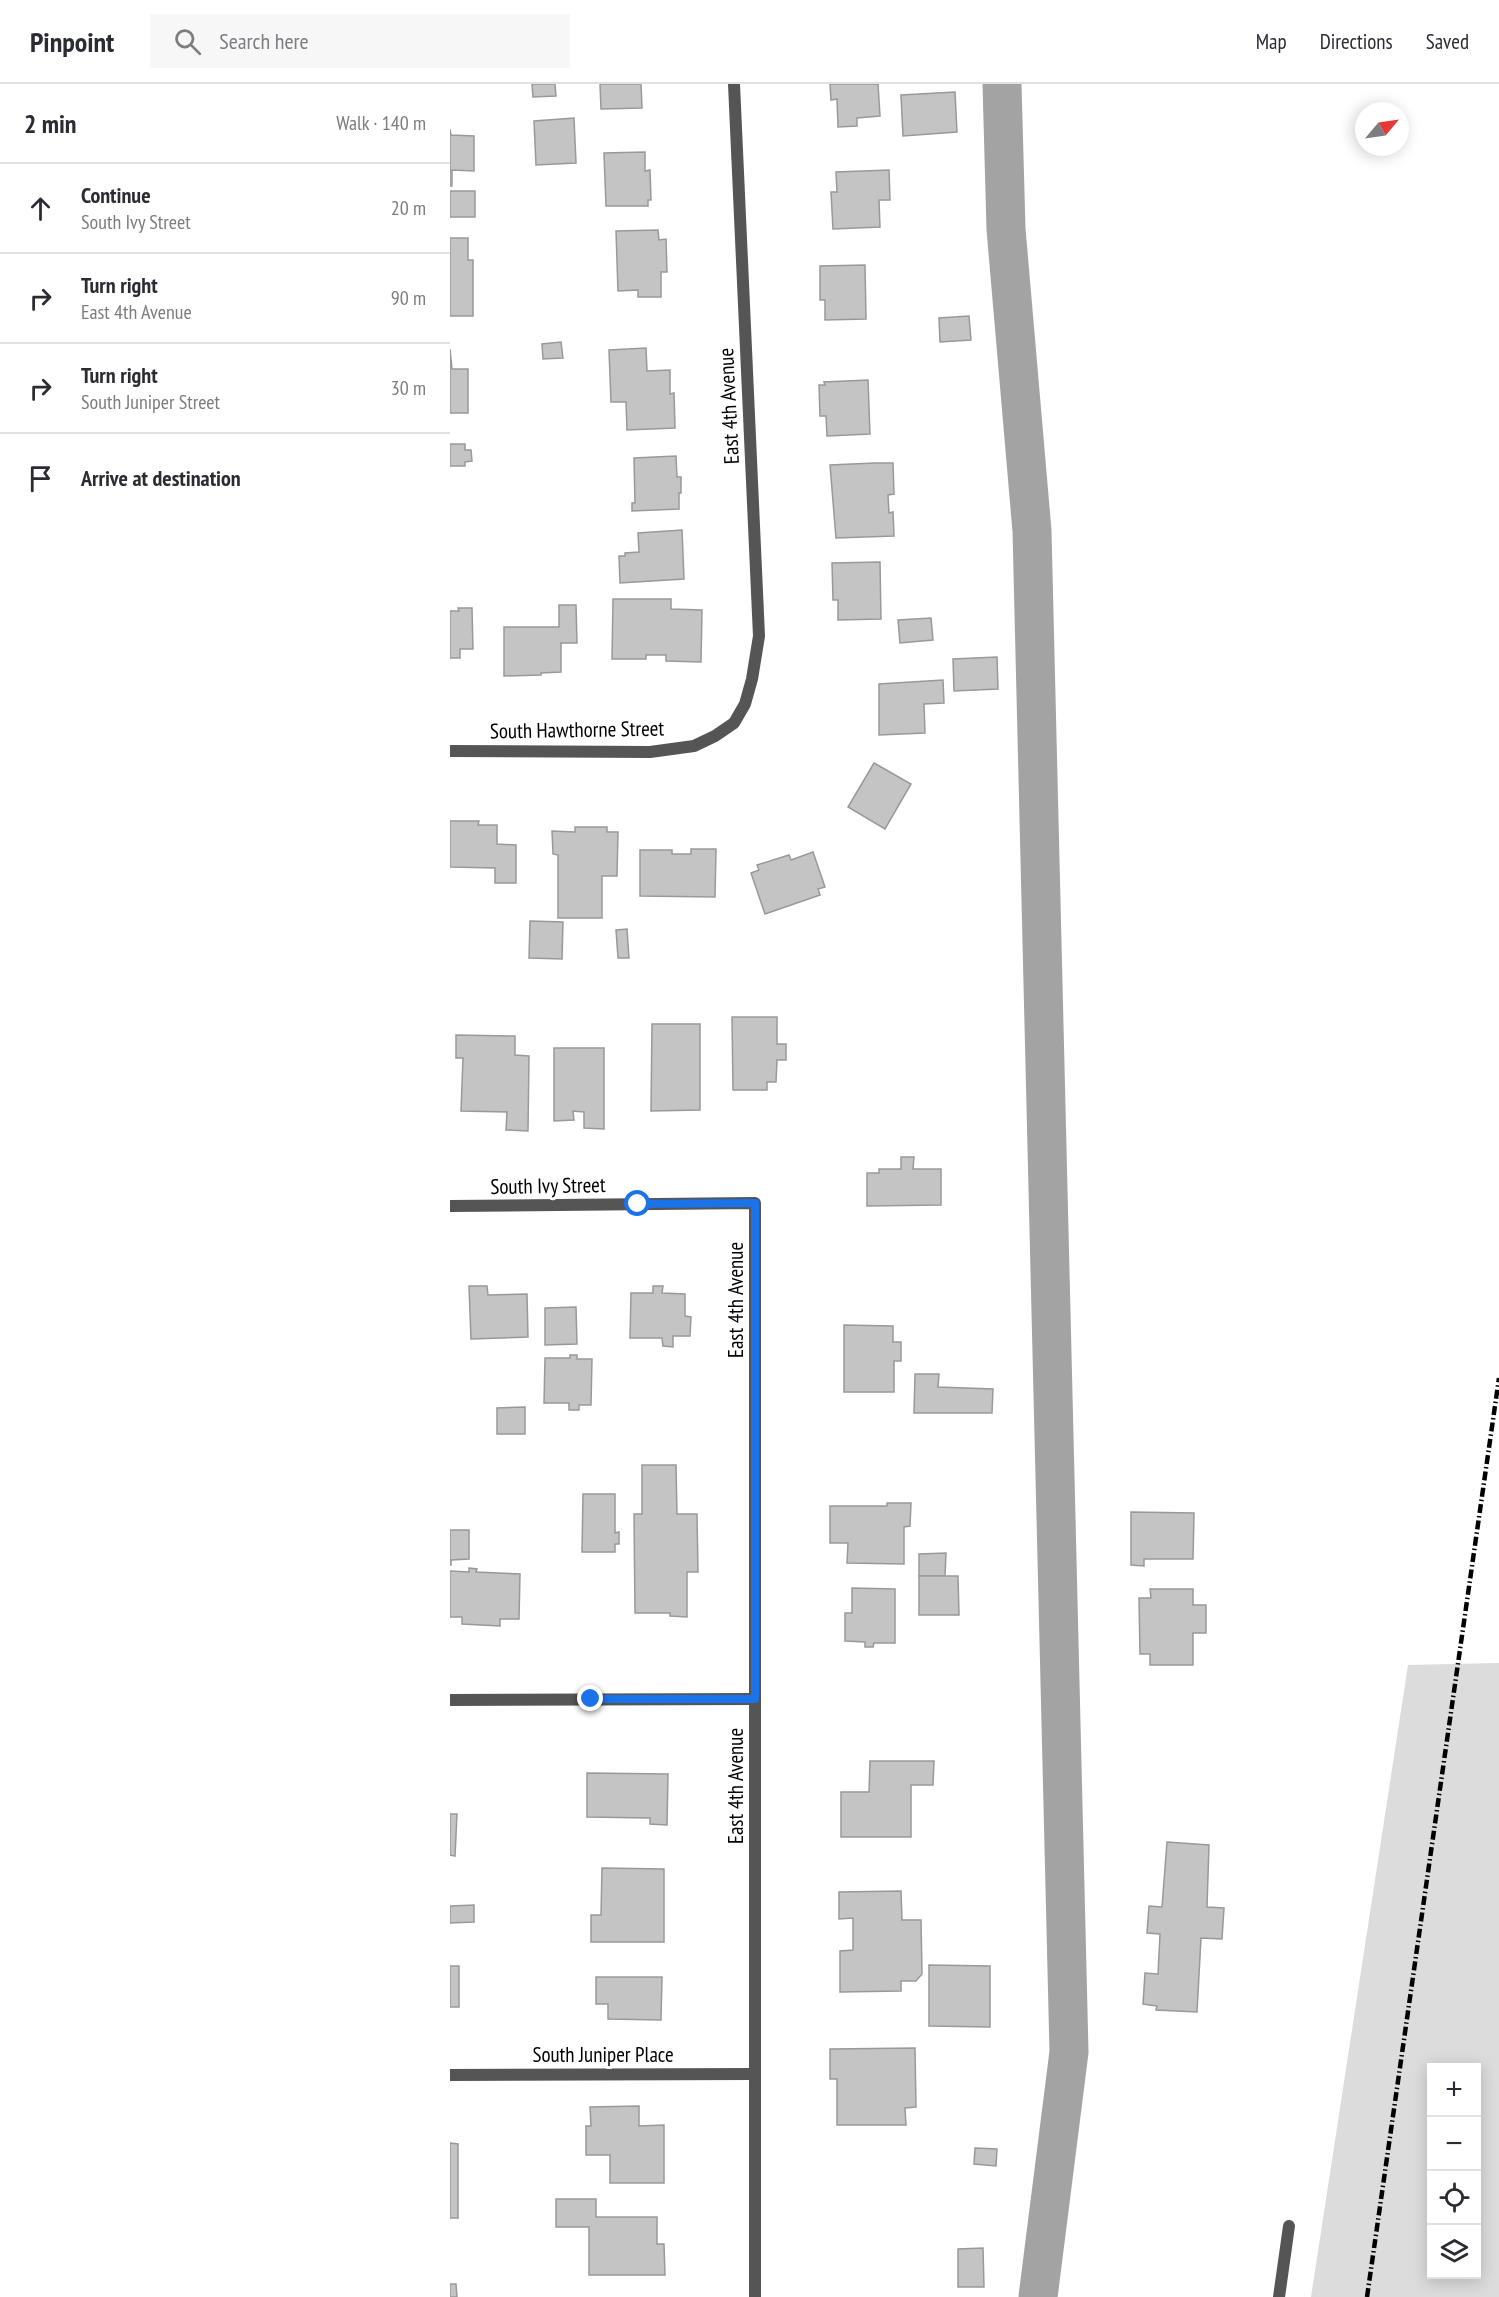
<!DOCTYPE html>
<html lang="en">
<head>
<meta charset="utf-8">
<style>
	:root { --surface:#fff; --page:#f7f7f7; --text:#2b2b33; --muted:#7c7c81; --line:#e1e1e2 }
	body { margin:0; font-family:"PT Sans Narrow",sans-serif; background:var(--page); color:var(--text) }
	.controls { position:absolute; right:18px; bottom:18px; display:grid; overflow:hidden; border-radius:0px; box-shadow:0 3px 15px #0003 }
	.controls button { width:54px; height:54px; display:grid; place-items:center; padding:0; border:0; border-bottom:2px solid var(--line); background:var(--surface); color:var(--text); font:30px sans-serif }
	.compass { position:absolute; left:905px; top:18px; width:54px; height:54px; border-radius:50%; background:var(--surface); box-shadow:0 3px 15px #0003; rotate:61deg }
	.stop { position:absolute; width:18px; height:18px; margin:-14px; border:4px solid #1a73e8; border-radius:50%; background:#fff }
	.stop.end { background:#1a73e8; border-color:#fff; box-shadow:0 2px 6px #0008 }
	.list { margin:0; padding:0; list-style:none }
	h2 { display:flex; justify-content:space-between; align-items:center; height:78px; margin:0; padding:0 24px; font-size:26px }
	h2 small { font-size:20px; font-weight:400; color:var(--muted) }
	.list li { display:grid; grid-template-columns:39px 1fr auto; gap:18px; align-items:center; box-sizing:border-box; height:90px; padding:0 24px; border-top:2px solid var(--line) }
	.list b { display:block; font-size:22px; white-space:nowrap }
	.list p { margin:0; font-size:20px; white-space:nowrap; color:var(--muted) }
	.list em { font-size:20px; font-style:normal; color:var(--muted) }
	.icon { flex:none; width:33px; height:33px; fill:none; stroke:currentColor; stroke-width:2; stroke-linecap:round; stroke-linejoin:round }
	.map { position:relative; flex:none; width:1049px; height:2213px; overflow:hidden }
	header { display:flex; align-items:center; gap:36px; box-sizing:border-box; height:84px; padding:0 30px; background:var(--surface); border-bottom:2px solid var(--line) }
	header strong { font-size:28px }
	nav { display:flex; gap:33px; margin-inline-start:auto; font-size:21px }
	.search { width:420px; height:54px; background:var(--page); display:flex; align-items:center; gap:15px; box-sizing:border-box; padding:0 21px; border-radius:0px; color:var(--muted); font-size:22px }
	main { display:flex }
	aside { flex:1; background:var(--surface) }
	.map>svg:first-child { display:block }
</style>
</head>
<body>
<header>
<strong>Pinpoint</strong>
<div class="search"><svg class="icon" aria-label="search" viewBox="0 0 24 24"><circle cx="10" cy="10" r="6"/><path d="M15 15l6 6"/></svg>Search here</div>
<nav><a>Map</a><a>Directions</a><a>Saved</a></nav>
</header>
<main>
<aside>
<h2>2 min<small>Walk · 140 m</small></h2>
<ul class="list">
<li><svg class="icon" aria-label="ahead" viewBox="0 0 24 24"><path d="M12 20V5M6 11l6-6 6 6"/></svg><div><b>Continue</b><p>South Ivy Street</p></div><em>20 m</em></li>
<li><svg class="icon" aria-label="right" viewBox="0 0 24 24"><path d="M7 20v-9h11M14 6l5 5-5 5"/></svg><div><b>Turn right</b><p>East 4th Avenue</p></div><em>90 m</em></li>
<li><svg class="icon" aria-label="right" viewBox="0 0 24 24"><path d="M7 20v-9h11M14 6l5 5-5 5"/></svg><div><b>Turn right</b><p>South Juniper Street</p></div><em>30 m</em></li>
<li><svg class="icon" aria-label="arrive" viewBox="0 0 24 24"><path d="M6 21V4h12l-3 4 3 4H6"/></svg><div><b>Arrive at destination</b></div></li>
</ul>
</aside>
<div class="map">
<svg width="1049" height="2213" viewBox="0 0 1049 2213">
	<rect width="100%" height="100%" fill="#fff"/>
	<path fill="#dcdcdc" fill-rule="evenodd" d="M1049,1579V2213H861L958,1581ZM982,1984H1026V2190H982Z"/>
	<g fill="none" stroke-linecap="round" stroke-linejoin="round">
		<path stroke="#a3a3a3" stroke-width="39" d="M552,0L556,145L582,447L619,1968L588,2213"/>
	</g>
	<g fill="#c4c4c4" stroke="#999" stroke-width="1.5">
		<path d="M82,0H105L106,12L83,13Z"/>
		<path d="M150,0H191L192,24L151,25Z"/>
		<path d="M380,0H428L430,32L407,34V42L388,43L387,15L381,16Z"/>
		<path d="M505,8L507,48L453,52L451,11Z"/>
		<path d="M124,34L126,79L86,81L84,37Z"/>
		<path d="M0,45L1,51L24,52V87L2,86V102H0Z"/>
		<path d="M195,68V87L200,86L201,116H198V122H156L154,69Z"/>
		<path d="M439,86L440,116H429L430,143L383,145L381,108H387L386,88Z"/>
		<rect x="0" y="107" width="25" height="26"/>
		<path d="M208,146L209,156L216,155L217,188H211V213H188V206L168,207L166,147Z"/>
		<path d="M0,154H18V176H23V232H0Z"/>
		<path d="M415,181L416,235L375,236V216H370V182Z"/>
		<path d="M519,232L521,256L490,258L489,234Z"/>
		<path d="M111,258L113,274L93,275L92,260Z"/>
		<path d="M196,264L197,287L220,286V310L224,309L225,344L177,346L176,318H161L159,266Z"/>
		<path d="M0,265L2,285H18V329H0Z"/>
		<path d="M418,296L420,350L377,352L376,332H370L369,301H375L374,298Z"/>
		<path d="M0,360H15V366H21L22,377L15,378V382H0Z"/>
		<path d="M226,372L227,393H231V409H229V425L182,427V419H185L184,374Z"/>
		<path d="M425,379H443L444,410L438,411L439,429L443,428L444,452L386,454L380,381Z"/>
		<path d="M232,446L234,495L170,499L169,472H175V469L189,468L188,449Z"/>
		<path d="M430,478L431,535L388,536V516H383L382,479Z"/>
		<path d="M163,515H221V525L252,526L251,578L216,577V571H196V575H162Z"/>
		<path d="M109,521H126L127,559H111V588L91,589V591L54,592V543H109Z"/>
		<path d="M8,524H22L23,565H10V574H0V527H9Z"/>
		<path d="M481,534L483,556L450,559L448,536Z"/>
		<path d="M547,573L548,605L504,607L503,575Z"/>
		<path d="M493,596L494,619L474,620L475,649L429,651V600Z"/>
		<path d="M424,679L461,700L435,745L398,723Z"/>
		<path d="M0,737H29L28,741H47V760L66,761V799H45V784L0,783Z"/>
		<path d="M125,743H157V748H168L167,792H152V834H108V771L103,770L102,747L125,748Z"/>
		<path d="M241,765H266L265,813L190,812V766H222V770H241Z"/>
		<path d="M363,768L375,803L368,805L370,811L315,830L301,789L309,786L307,781L339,771L341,776Z"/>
		<path d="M80,837L113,838L112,875L79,874Z"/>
		<path d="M177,845L179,874H168L166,846Z"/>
		<path d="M282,933H327V960H336V976H327L326,998H317V1006H283Z"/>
		<path d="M202,940H250V1026L201,1027Z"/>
		<path d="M6,951L65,952V971L79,972L78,1047L56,1046L57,1028L11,1027L13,974H6Z"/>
		<path d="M104,964H154V1045L134,1044V1028L123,1027L124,1036L104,1037Z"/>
		<path d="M451,1073H464L463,1085H491V1121L417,1122V1089H429V1085H451Z"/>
		<path d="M19,1202H37L38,1211L77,1210L78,1253L21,1255Z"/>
		<path d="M203,1202H213L212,1209L235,1210V1232L241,1233L240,1252H223V1263L213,1262L212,1254H180L181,1209H203Z"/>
		<path d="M126,1223L127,1260L95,1261V1224Z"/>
		<path d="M394,1241L443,1242V1258H451V1277H444V1308H394Z"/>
		<path d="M120,1271H127V1275H142L141,1321H129V1326H119V1319H94L95,1274H120Z"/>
		<path d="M465,1290H489L488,1303L543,1305L542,1329H464Z"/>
		<path d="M75,1323V1350H47V1324Z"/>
		<path d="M192,1381H226L227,1430H247L248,1488H237V1533L220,1532V1529H185L184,1430H192Z"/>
		<path d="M133,1410H165V1449L169,1448V1460H165V1468H132Z"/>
		<path d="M437,1419H461L460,1442L454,1443V1480L397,1479L398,1459H380V1422H437Z"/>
		<path d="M681,1428L744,1429L743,1475H694V1482L681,1481Z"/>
		<path d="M0,1446H19V1475L1,1476V1481H0Z"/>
		<path d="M496,1469L495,1492H469V1470Z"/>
		<path d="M19,1484L27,1485L26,1488L70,1490L69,1535H50V1542L12,1540V1533H0V1487L19,1488Z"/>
		<path d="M469,1492H508L509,1531H469Z"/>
		<path d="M402,1504L445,1505V1559H424L423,1563H415V1558L395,1557V1529H402Z"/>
		<path d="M700,1505H743V1521H756V1549H743V1581H700V1570H690L689,1514H701Z"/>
		<path d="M420,1677H484L483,1701H461V1753H391V1708H419Z"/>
		<path d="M137,1689L218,1690L217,1741L200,1740V1734L137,1733Z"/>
		<path d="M0,1730H7L5,1772L0,1771Z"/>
		<path d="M717,1758L759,1761L757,1823L774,1824L772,1855L751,1854L747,1928L706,1926L707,1922L693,1920L695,1889L708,1890L710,1850L697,1849L699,1822L712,1823Z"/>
		<path d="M152,1784L214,1785V1858H141V1831H151Z"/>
		<path d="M451,1807L452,1836H471L472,1890L466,1897H451V1907L390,1908V1867L403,1866V1834L389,1835V1808Z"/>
		<path d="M24,1821V1838L0,1839V1822Z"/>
		<path d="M479,1881L540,1882V1943L479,1942Z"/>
		<rect x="0" y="1882" width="9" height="41"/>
		<path d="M146,1893H212L211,1936L158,1935V1920H146Z"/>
		<path d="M465,1964L466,2023L455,2024L456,2041H387V1995H380V1965Z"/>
		<path d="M189,2022V2042L214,2041V2099H160V2071H136V2042H141L140,2023Z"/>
		<path d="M0,2059L8,2060V2134H0Z"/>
		<path d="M525,2064L547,2065L546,2082L524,2080Z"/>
		<path d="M106,2115H146V2133H207V2160H214L215,2191H139V2143H106Z"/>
		<path d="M533,2164L534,2203H508V2165Z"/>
		<path d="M0,2200H6L7,2213H0Z"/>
	</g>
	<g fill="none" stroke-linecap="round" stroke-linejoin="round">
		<g stroke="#555" stroke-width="12">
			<path d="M0,667L200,668L244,662L265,652L284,639L295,620L302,595L309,552L284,0"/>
			<path d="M0,1122L305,1119V2213"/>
			<path d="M0,1616L305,1615"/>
			<path d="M0,1991L305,1990"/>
			<path d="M829,2213L839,2142"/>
		</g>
		<path stroke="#000" stroke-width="4.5" stroke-dasharray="9 3 1.5 3" stroke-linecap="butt" d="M917,2213L1049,1294"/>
	</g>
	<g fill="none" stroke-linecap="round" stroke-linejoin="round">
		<path stroke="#1a73e8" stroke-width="8" d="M141,1615H305V1119L188,1120"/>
	</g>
	<g text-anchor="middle" stroke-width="6" stroke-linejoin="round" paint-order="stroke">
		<g font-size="21" fill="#000" stroke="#fff">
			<text transform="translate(279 322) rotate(-93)" y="7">East 4th Avenue</text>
			<text transform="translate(127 646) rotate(-1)" y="7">South Hawthorne Street</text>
			<text transform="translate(98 1102) rotate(-1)" y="7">South Ivy Street</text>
			<text transform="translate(286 1216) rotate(-90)" y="7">East 4th Avenue</text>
			<text transform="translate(286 1702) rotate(-90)" y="7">East 4th Avenue</text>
			<text x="153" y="1978">South Juniper Place</text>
		</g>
	</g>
</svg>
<div class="controls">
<button>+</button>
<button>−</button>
<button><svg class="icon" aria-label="locate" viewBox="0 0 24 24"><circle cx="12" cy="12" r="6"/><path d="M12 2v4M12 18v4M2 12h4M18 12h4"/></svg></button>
<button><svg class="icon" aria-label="layers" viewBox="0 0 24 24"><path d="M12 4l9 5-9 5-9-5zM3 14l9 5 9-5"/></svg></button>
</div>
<svg class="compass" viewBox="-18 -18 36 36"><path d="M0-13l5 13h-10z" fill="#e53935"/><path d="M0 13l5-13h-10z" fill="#7c7c81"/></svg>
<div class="stop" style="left:188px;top:1120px"></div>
<div class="stop end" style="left:141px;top:1615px"></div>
</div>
</main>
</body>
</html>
